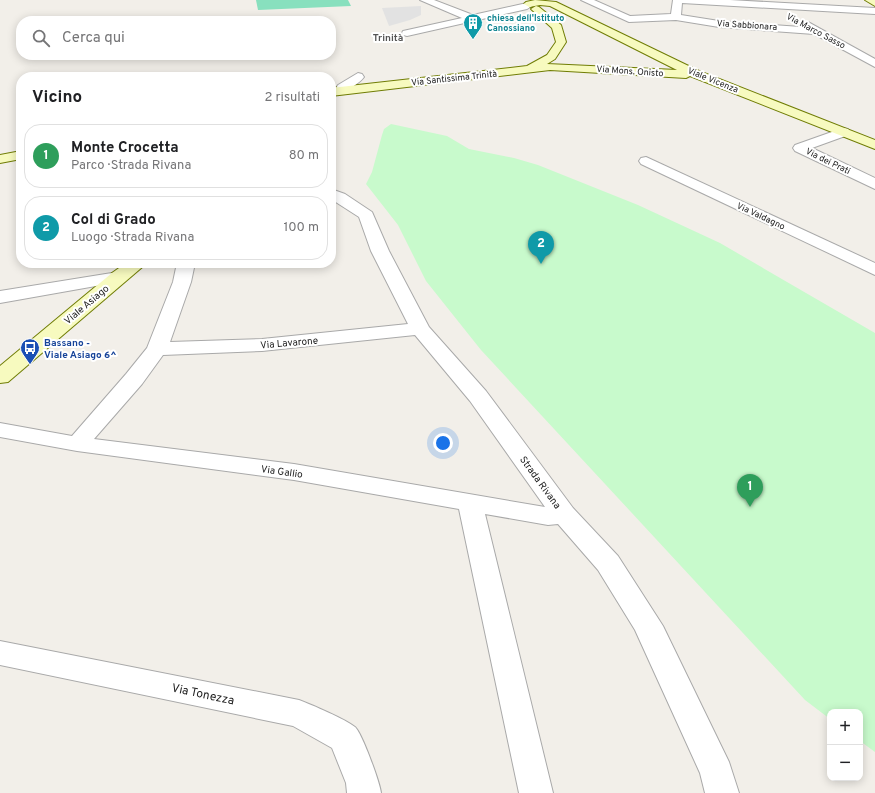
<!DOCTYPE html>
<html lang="it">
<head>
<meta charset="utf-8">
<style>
	:root { --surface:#fff; --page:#f2f2f2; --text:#202124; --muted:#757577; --line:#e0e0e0; --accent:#d40000 }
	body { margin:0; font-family:Overpass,sans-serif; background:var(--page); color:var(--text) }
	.controls { position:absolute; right:12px; bottom:12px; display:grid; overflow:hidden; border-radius:8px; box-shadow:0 2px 10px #0003 }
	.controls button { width:36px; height:36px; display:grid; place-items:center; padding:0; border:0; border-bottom:1px solid var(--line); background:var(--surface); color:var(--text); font:20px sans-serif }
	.you { position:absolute; left:443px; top:443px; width:14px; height:14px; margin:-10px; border:3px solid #fff; border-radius:50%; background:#1a73e8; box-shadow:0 0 0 6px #1a73e833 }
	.badge { display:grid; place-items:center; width:26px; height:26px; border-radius:50%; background:var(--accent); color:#fff; font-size:13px; font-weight:700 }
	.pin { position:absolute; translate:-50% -33px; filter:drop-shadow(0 1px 2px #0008) }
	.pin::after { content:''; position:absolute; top:21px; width:14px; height:12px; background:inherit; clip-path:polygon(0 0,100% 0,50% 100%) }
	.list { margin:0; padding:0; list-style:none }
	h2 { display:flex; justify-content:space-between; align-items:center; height:52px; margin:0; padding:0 16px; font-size:17px }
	h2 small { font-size:13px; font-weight:400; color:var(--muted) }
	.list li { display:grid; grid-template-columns:26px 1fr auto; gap:12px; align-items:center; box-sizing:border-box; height:64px; margin:0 8px 8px; padding:0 8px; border:1px solid var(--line); border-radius:16px }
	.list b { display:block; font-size:15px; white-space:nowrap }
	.list p { margin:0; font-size:13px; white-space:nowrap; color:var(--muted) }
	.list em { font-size:13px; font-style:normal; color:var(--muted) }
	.icon { flex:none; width:22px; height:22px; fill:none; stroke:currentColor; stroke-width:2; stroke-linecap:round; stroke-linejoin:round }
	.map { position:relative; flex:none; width:875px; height:793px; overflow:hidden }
	.search { position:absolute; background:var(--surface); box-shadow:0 2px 10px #0003; left:16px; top:16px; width:320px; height:44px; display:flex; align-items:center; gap:10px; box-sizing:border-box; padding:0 14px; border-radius:16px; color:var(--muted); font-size:15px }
	.panel { position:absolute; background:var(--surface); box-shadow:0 2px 10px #0003; left:16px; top:72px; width:320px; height:196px; border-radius:16px }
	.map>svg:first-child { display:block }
</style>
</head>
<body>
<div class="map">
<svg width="875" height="793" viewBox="0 0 875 793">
	<rect width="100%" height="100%" fill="#f2efe9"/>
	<path fill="#c8facc" d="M391,124L447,136L469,149L514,158L538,165L638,205L720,243L875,333V752L860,741V712H830V719L805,700L481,350L426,281L398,225L366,184L372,172L382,135L384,129Z"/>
	<path fill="#88e0be" d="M256,0H348L351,6L258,10Z"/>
	<path fill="#e2e2e2" d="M421,6V15L410,20L389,26L382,8Z"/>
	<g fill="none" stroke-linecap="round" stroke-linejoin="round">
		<g stroke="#a9a9a9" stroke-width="2">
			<g id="street">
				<path d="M420,0H434L473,15L527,3L532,6L527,9L407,36L403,35L402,33L403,31L462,18Z"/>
				<path d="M581,0H594L630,16L671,14L673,0H730L875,8V14L682,3L681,15L719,21L801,27L799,24L800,22H808L875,59V67L814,34L719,27L676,20L629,22Z"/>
				<path d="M358,73L362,74L364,77C359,84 351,86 347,93H339L336,88L338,85Z"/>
				<path d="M843,128L848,129L850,132L848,135L812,148L875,178V189L795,151L793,148L795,145Z"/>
				<path d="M646,157L875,263V275L641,164L639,161L641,158Z"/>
				<path d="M331,189L345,194L372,212L389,251L429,327L486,391L573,508L618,556L663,626L729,762L739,793H705L700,773L635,630L598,570L558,524L548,525L485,514L553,793H519L459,509L294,480L77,451L0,437V423L72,436L126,374L147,348L173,282L177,263H195L191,282L170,342L262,339L408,324L371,251L359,217L331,199ZM415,335L470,401L545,507L294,464L94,439L142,384L163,355L262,351Z"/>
				<path d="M118,272L124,273L127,277L124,281L0,303V291Z"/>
				<path d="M0,641L299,700C312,705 345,719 355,727C362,733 380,783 381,793H347L346,783L332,748L293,726L0,665Z"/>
			</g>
		</g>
		<g stroke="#707d05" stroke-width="2">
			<g id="secondary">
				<path d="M535,0L556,2L699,71L875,140V149L690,76L686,78L550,70L331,96V88L527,66L547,55L556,42L552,28L531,9L536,6L539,7L561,25L566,42L555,59L547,64L677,70L550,6L540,5L529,7L524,4L526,2Z"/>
				<path d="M865,0H875V6Z"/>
				<path d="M21,151V159L0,163V155Z"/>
				<path d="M126,263H147L8,382L0,383V366L112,273Z"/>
			</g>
		</g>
		<use href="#street" fill="#fff" fill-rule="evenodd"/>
		<use href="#secondary" fill="#f7fabf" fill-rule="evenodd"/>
	</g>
	<defs>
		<g id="building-pin" transform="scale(1)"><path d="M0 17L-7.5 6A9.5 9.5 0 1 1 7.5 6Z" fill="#0f9aa8" stroke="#fff"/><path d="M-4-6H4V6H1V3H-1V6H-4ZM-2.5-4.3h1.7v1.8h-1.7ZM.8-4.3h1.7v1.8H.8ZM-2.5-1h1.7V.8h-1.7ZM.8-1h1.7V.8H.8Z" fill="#fff"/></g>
		<g id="bus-pin" transform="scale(1)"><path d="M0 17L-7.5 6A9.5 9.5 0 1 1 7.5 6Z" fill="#1a4fb4" stroke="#fff"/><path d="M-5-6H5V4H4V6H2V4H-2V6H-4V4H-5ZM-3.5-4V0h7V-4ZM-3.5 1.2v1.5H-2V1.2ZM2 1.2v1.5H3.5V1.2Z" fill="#fff"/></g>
	</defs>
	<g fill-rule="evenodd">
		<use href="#building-pin" x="473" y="23"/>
		<use href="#bus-pin" x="30" y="348"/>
	</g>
	<g text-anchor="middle" stroke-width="4" stroke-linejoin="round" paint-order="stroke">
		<g font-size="9" font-weight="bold" fill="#0d838f" stroke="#fff" text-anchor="start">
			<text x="487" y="21">chiesa dell'Istituto<tspan x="487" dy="10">Canossiano</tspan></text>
		</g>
		<g font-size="9" fill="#222" stroke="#fff">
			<text transform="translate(747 25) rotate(4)" y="3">Via Sabbionara</text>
			<text transform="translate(816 31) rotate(28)" y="3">Via Marco Sasso</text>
			<text transform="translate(630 71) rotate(4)" y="3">Via Mons. Onisto</text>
			<text transform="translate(454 78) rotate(-6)" y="3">Via Santissima Trinità</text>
			<text transform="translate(713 80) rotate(22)" y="3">Viale Vicenza</text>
			<text transform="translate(828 161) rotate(26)" y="3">Via dei Prati</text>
			<text transform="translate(761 216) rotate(25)" y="3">Via Valdagno</text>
		</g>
		<g font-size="10" font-weight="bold" fill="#555" stroke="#fff">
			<text x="388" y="41">Trinità</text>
		</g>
		<g font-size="10" fill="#222" stroke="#fff">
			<text transform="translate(86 304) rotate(-40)" y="4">Viale Asiago</text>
			<text transform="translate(289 342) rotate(-5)" y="4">Via Lavarone</text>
			<text transform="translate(282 471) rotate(8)" y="4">Via Gallio</text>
			<text transform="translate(541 482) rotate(54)" y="4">Strada Rivana</text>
		</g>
		<g font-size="10" font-weight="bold" fill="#164399" stroke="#fff" text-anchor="start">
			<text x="44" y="346">Bassano -<tspan x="44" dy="12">Viale Asiago 6^</tspan></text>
		</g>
		<g font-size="12" fill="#222" stroke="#fff">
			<text transform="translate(203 694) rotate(12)" y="4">Via Tonezza</text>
		</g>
	</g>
</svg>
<div class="controls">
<button>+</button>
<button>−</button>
</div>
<div class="you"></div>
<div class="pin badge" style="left:750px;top:507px;background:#2e9e5b">1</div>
<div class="pin badge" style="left:541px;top:264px;background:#0f9aa8">2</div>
<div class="search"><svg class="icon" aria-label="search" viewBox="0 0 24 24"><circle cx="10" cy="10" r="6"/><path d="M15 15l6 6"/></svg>Cerca qui</div>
<section class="panel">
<h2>Vicino<small>2 risultati</small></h2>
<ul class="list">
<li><span class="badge" style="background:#2e9e5b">1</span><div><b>Monte Crocetta</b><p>Parco · Strada Rivana</p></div><em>80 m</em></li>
<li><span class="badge" style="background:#0f9aa8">2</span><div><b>Col di Grado</b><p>Luogo · Strada Rivana</p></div><em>100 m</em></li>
</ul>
</section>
</div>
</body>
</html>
